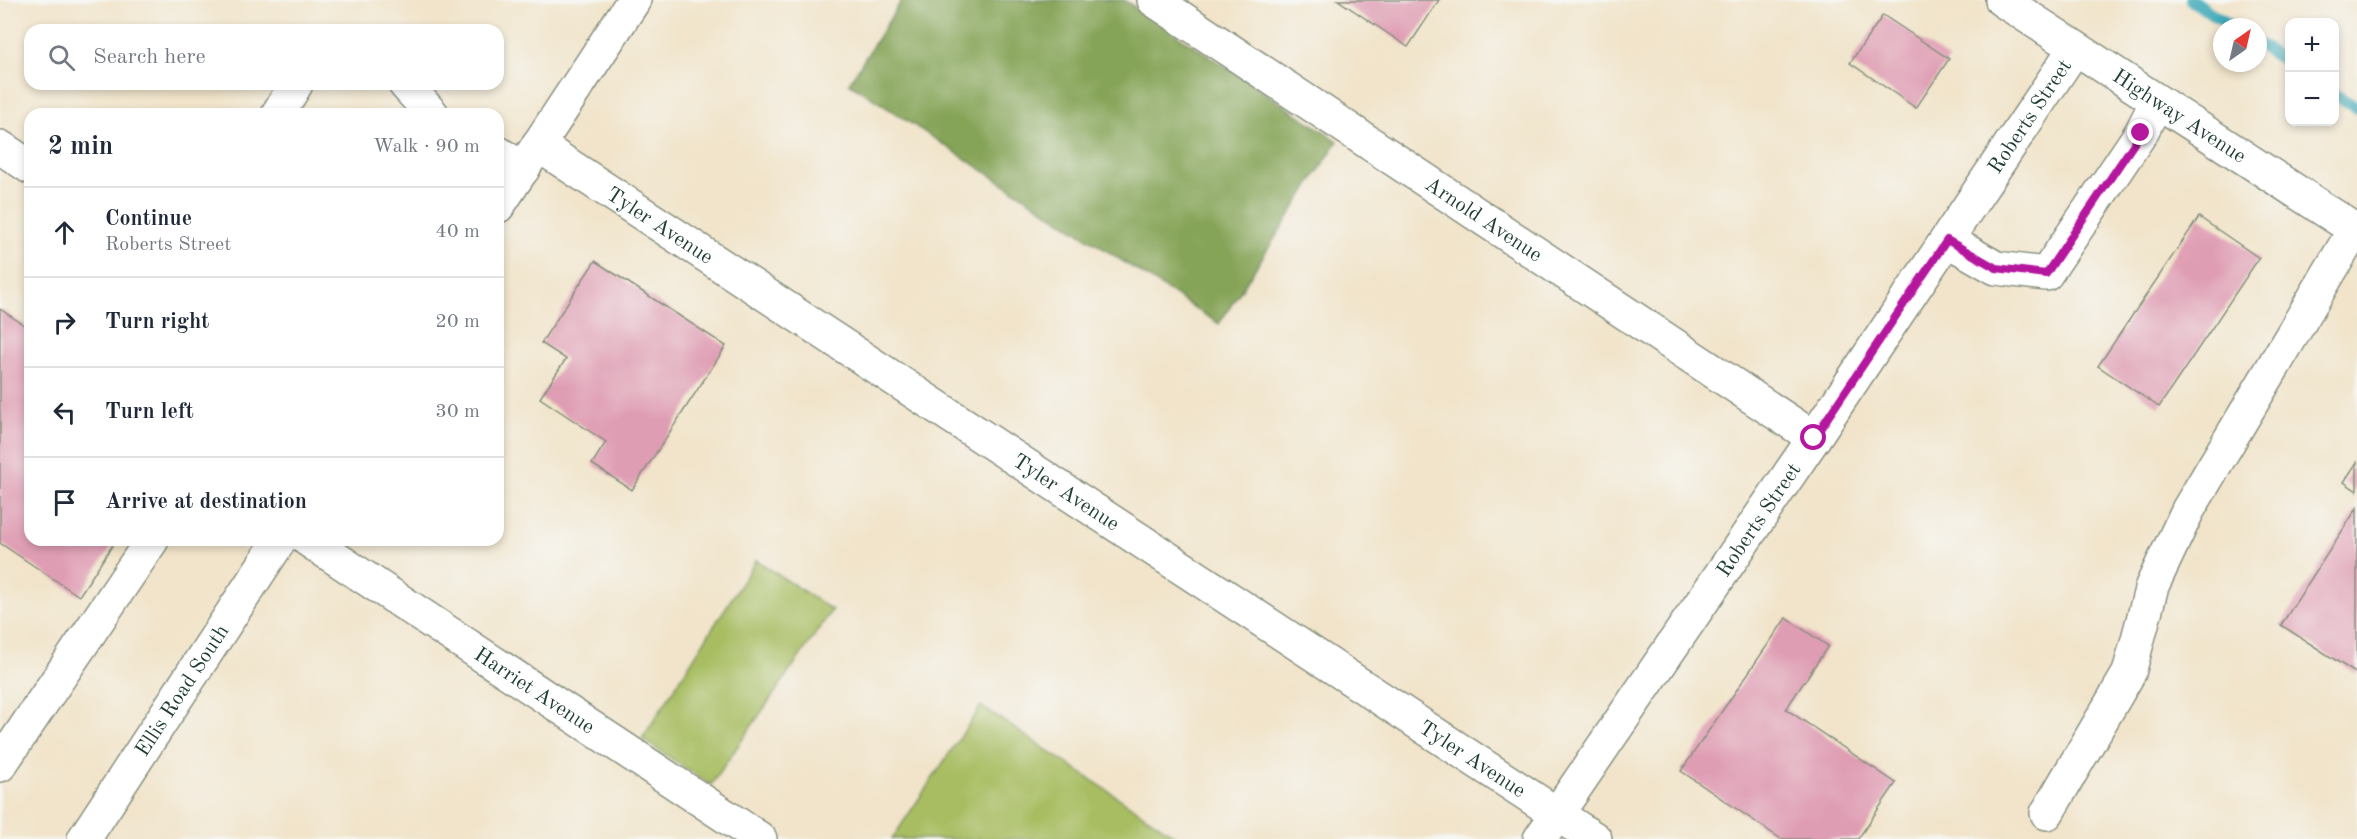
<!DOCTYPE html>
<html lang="en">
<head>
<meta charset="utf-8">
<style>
	:root { --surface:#fff; --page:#f2f2f3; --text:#1f2937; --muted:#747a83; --line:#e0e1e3 }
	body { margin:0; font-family:"Old Standard TT",serif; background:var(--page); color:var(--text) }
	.controls { position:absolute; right:18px; top:18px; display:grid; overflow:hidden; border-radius:12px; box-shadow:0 3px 9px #0003 }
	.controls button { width:54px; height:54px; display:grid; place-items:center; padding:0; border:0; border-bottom:2px solid var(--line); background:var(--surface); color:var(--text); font:30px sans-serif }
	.compass { position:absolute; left:2213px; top:18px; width:54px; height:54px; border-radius:50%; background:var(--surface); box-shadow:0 3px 9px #0003; rotate:34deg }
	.stop { position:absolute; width:18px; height:18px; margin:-14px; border:4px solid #b5179e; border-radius:50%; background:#fff }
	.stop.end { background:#b5179e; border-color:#fff; box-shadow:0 2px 6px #0008 }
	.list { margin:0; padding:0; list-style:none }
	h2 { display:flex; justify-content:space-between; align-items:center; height:78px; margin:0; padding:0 24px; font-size:26px }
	h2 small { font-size:20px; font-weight:400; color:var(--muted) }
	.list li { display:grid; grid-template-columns:39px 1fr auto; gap:18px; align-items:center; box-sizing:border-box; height:90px; padding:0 24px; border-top:2px solid var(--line) }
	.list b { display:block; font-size:22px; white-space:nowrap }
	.list p { margin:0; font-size:20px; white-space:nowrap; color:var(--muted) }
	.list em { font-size:20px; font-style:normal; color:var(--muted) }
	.icon { flex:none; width:33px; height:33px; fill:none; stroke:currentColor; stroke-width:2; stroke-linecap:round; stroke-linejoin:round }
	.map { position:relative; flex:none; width:2357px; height:839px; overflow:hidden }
	.search { position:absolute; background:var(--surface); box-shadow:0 3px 9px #0003; left:24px; top:24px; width:480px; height:66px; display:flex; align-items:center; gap:15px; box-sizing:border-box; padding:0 21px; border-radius:18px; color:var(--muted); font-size:22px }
	.panel { position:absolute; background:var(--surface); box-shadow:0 3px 9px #0003; left:24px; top:108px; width:480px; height:438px; border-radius:18px }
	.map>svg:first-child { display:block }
</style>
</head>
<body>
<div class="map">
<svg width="2357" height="839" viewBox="0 0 2357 839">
	<rect width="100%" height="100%" fill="#f6f6f2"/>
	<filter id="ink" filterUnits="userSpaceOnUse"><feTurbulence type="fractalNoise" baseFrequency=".0167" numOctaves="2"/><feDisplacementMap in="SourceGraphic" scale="12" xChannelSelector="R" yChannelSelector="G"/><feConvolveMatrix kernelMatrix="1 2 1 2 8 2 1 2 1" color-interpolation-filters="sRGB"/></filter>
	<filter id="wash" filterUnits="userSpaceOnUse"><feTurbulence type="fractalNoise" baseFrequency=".008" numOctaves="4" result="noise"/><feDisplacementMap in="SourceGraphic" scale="24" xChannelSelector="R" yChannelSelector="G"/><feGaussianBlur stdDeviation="1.35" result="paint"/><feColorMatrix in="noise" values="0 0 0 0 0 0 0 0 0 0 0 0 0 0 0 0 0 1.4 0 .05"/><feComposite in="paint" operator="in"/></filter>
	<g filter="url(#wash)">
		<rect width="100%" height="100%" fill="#f1e4ca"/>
		<g fill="#a8bd62" stroke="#647d4b" stroke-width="1.5">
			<path d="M756,560L832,610L711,785L642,739Z"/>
			<path d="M981,706L1180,839H892Z"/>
		</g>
		<path fill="#86a458" stroke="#527046" stroke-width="1.5" d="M902,0H1124L1338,141L1219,324L849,83Z"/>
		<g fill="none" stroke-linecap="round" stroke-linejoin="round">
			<g stroke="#3aa9b8" stroke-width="12">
				<path d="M2191,0L2233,27"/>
				<path d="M2258,44L2290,64"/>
				<path d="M2334,94L2357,108"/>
			</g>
		</g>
		<g id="blocks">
			<g fill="#df9db3">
				<path d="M1338,0H1439L1408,47Z"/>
				<path d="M1883,15L1949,59L1916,108L1850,63Z"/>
				<path d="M2199,217L2259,258L2159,407L2098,366Z"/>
				<path d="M595,261L726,346L632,490L592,464L606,442L540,398L566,359L541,343Z"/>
				<path d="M0,309L30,329V540H116L79,596L0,543Z"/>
				<path d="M2357,462V491L2344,482Z"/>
				<path d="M2357,508V674L2281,625Z"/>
				<path d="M1786,618L1828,646L1786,709L1896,783L1858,839H1781L1681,771Z"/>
			</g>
		</g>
	</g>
	<g filter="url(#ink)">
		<use href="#blocks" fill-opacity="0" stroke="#88907f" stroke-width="1.5"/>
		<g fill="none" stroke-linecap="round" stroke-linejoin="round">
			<g stroke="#88907f" stroke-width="36">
				<g id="minor">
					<path id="s1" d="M1154,0L1814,438"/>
					<path id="s2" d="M2002,0L2357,231"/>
					<path d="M405,84L432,114"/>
					<path d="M278,114L296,84"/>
					<path id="s3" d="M538,145L1595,839"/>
					<path d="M0,147L30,167"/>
					<path d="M498,153L523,169"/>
					<path d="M498,206L634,0"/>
					<path d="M1947,240L1996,268L2046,274L2141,133L2157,101"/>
					<path id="s4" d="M308,540L760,839"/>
					<path d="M0,765L152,540"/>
					<path d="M2047,813L2129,673L2152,586L2188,510L2355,229"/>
					<path id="s5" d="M84,839L280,540"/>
					<path id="s6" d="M1540,839L1814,438L2075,48"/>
				</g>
			</g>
			<use href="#minor" stroke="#fff" stroke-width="33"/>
		</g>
	</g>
	<g fill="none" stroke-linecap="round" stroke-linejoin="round" filter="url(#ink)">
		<path stroke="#b5179e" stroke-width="8" d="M1814,438L1947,240L1996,268L2046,274L2141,133"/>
	</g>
	<g text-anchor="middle" stroke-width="6" stroke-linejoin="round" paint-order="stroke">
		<g font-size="21" fill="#1f3d34" stroke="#f6f6f2">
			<text dy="7" stroke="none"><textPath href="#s2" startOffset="212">Highway Avenue</textPath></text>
			<text dy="7" stroke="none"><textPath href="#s6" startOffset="873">Roberts Street</textPath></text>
			<text dy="7" stroke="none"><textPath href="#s1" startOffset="396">Arnold Avenue</textPath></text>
			<text dy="7" stroke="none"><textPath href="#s3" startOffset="146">Tyler Avenue</textPath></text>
			<text dy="7" stroke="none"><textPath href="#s3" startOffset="632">Tyler Avenue</textPath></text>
			<text dy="7" stroke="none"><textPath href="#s6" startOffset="387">Roberts Street</textPath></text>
			<text dy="7" stroke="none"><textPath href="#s5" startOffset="178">Ellis Road South</textPath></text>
			<text dy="7" stroke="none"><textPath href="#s4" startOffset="272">Harriet Avenue</textPath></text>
			<text dy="7" stroke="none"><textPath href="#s3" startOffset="1118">Tyler Avenue</textPath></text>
		</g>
	</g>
</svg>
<div class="controls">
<button>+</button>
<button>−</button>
</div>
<svg class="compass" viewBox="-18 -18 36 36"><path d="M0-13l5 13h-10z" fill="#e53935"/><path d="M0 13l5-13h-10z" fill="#747a83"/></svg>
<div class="stop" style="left:1814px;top:438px"></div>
<div class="stop end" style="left:2141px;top:133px"></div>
<div class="search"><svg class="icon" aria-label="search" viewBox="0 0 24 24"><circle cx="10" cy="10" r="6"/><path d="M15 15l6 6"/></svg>Search here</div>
<section class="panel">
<h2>2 min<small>Walk · 90 m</small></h2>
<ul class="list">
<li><svg class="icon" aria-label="ahead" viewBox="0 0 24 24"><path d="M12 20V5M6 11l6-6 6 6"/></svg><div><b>Continue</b><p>Roberts Street</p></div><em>40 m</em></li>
<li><svg class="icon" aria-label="right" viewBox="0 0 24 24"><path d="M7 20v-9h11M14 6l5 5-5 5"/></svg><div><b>Turn right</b></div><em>20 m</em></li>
<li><svg class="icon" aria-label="left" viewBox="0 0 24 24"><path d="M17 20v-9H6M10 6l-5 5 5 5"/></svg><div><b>Turn left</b></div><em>30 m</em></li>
<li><svg class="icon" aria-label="arrive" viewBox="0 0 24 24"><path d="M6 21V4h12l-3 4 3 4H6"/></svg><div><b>Arrive at destination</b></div></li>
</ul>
</section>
</div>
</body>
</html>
